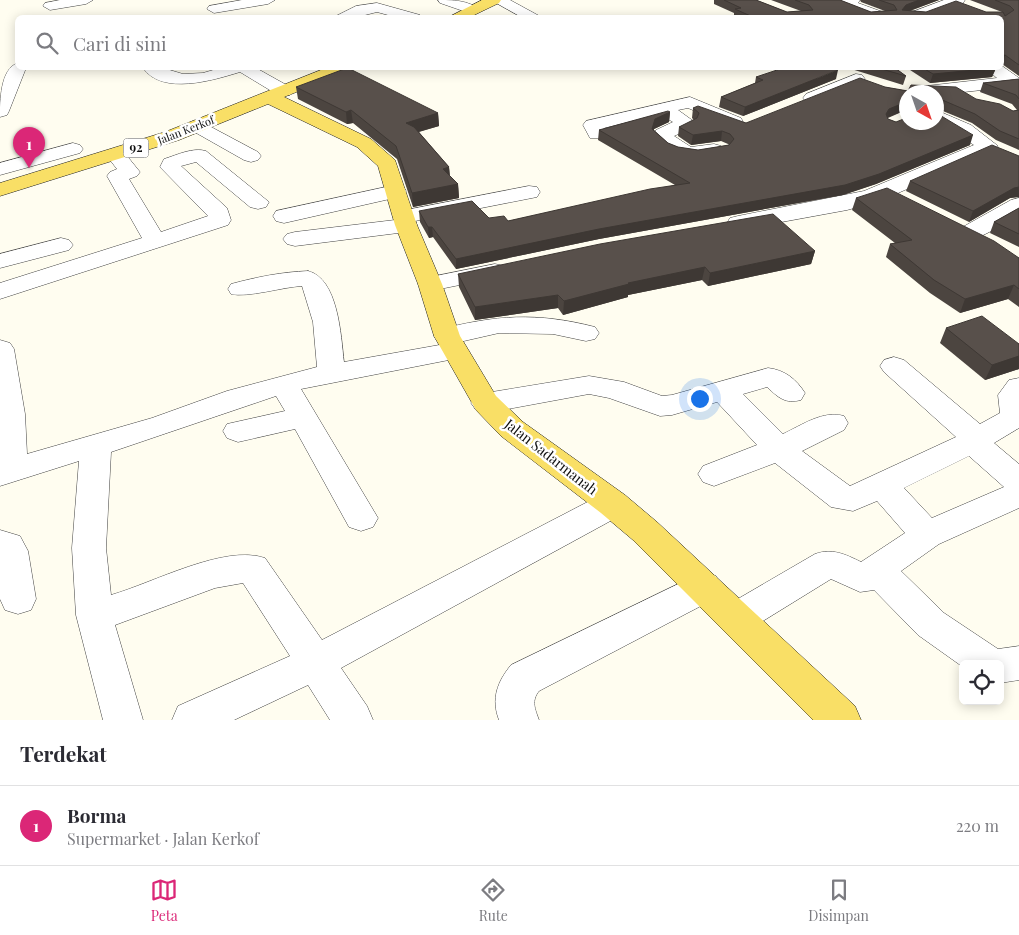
<!DOCTYPE html>
<html lang="id">
<head>
<meta charset="utf-8">
<style>
	:root { --surface:#fff; --page:#f2f2f3; --text:#2b2b33; --muted:#7c7c81; --line:#e1e1e2; --accent:#db2777 }
	body { margin:0; font-family:"Playfair Display",serif; background:var(--page); color:var(--text) }
	.controls { position:absolute; right:15px; bottom:15px; display:grid; overflow:hidden; border-radius:8px; box-shadow:0 2px 12px #0003 }
	.controls button { width:45px; height:45px; display:grid; place-items:center; padding:0; border:0; border-bottom:1px solid var(--line); background:var(--surface); color:var(--text); font:25px sans-serif }
	.compass { position:absolute; left:899px; top:85px; width:45px; height:45px; border-radius:50%; background:var(--surface); box-shadow:0 2px 12px #0003; rotate:140deg }
	.you { position:absolute; left:699px; top:398px; width:18px; height:18px; margin:-12px; border:4px solid #fff; border-radius:50%; background:#1a73e8; box-shadow:0 0 0 8px #1a73e833 }
	.badge { display:grid; place-items:center; width:32px; height:32px; border-radius:50%; background:var(--accent); color:#fff; font-size:16px; font-weight:700 }
	.pin { position:absolute; translate:-50% -41px; filter:drop-shadow(0 1px 2px #0008) }
	.pin::after { content:''; position:absolute; top:26px; width:18px; height:15px; background:inherit; clip-path:polygon(0 0,100% 0,50% 100%) }
	.list { margin:0; padding:0; list-style:none }
	h2 { display:flex; justify-content:space-between; align-items:center; height:65px; margin:0; padding:0 20px; font-size:21px }
	h2 small { font-size:16px; font-weight:400; color:var(--muted) }
	.list li { display:grid; grid-template-columns:32px 1fr auto; gap:15px; align-items:center; box-sizing:border-box; height:80px; padding:0 20px; border-top:1px solid var(--line) }
	.list b { display:block; font-size:19px; white-space:nowrap }
	.list p { margin:0; font-size:16px; white-space:nowrap; color:var(--muted) }
	.list em { font-size:16px; font-style:normal; color:var(--muted) }
	.icon { flex:none; width:28px; height:28px; fill:none; stroke:currentColor; stroke-width:2; stroke-linecap:round; stroke-linejoin:round }
	.map { position:relative; flex:none; width:1019px; height:720px; overflow:hidden }
	.search { position:absolute; background:var(--surface); box-shadow:0 2px 12px #0003; left:15px; right:15px; top:15px; height:55px; display:flex; align-items:center; gap:12px; box-sizing:border-box; padding:0 18px; border-radius:8px; color:var(--muted); font-size:19px }
	.sheet { height:145px; background:var(--surface) }
	nav { display:flex; justify-content:space-around; align-items:center; box-sizing:border-box; height:70px; border-top:1px solid var(--line); background:var(--surface); font-size:14px; color:var(--muted) }
	nav a { display:grid; justify-items:center; gap:2px }
	nav .on { color:var(--accent) }
	.map>svg:first-child { display:block }
</style>
</head>
<body>
<div class="map">
<svg width="1019" height="720" viewBox="0 0 1019 720">
	<rect width="100%" height="100%" fill="#fffdf0"/>
	<g fill="none" stroke-linecap="round" stroke-linejoin="round">
		<g stroke="#424242" stroke-width="1">
			<g id="minor">
				<path d="M60,0H93L86,4L50,10L43,6L45,3Z"/>
				<path d="M242,0H275L268,4L214,13L207,9L209,6Z"/>
				<path d="M438,0C451,0 470,0 479,10L472,14L440,3Z"/>
				<path d="M491,0H510L543,18H523Z"/>
				<path d="M838,0H860L858,3L891,15L893,18H870L838,6L836,3Z"/>
				<path d="M944,0H965L963,3L924,18H902L904,15Z"/>
				<path d="M377,3L420,15L422,18H399L377,12L353,18H332L356,6Z"/>
				<path d="M18,63V68H26L9,111L7,115L0,117C0,102 0,68 18,63Z"/>
				<path d="M1002,66L1019,78V86L936,95V92H908L911,88L917,87L997,78L985,68Z"/>
				<path d="M143,68H163L183,74L203,73L220,68H256L290,87L293,91L290,95H278L240,72C214,80 162,96 143,68Z"/>
				<path d="M856,74L862,75L865,79L862,83L818,102H806L803,98L806,94Z"/>
				<path d="M690,97L741,118L743,122L741,126L734,128L688,108L678,110L696,123L694,127L674,136L691,147L714,144L721,146L724,150L721,154C697,160 668,160 652,137L656,130L673,122L659,114L604,128L607,134L604,138H590L583,125L586,121Z"/>
				<path d="M936,110L971,125L998,146L995,150L880,201L847,210L738,230L730,228L727,223L730,218L738,216L864,191L974,145L936,122Z"/>
				<path d="M198,120L258,152L261,156L258,160L251,162L244,160L191,130L188,126L191,122Z"/>
				<path d="M73,143L80,145L83,149L80,153L0,175V163Z"/>
				<path d="M116,149L123,151L140,172L137,176L129,179L161,232L208,216L160,167L164,159C177,155 193,147 206,151L269,202L266,207L258,209L250,207L196,162L181,166L227,208L231,220L228,225L0,299V283L142,238L107,176L110,172L117,169L106,155L109,151Z"/>
				<path d="M395,185L403,186L406,191L403,196L284,223L276,221L273,216L276,211Z"/>
				<path d="M529,186L537,187L540,192L537,197L415,221L417,225L414,230L406,232L295,246L287,244L283,239L287,234L295,232L395,220L393,217L396,212Z"/>
				<path d="M1019,198V214C1002,223 980,243 961,238L958,233L961,228L1011,200Z"/>
				<path d="M61,238L69,240L73,245L69,250L0,268V254Z"/>
				<path d="M495,264L504,266L507,271L504,276L430,291L421,289L418,284L421,279Z"/>
				<path d="M308,271C338,278 341,335 344,362L445,344L438,342L434,336L438,330C495,315 537,312 595,327L599,333L595,339L586,341L553,334L499,333L455,343L464,345L468,351L464,357L301,389L378,518L373,527L361,531L349,527L295,429L238,442L227,438L223,431L227,424L285,411L276,396L111,452L106,548L111,595C153,583 224,544 265,558L322,640L601,495L613,492L625,495L629,504L625,513L341,668L367,706L373,720H330L308,685L234,720H172L178,706L290,656L243,583L215,588L115,625L143,720H103L76,615L72,548L79,461L0,486V340L10,343L14,349L25,414L27,454L152,418L227,391L317,367L313,322L302,286C283,287 247,298 231,294L228,289L231,284C257,277 282,272 308,271Z"/>
				<path d="M894,357L904,360L980,424L1000,413L998,395L1009,380L1019,378V428L994,443L1019,464V508L939,544L901,571L944,613L998,649L1019,646V680L1000,683V664H963V667L918,635L874,590L860,592L831,579L750,629L737,634L724,629L719,618L724,607L815,554C832,548 845,554 861,562L905,533L877,501L853,511L831,507L775,463L714,486L703,482L698,474L703,466L757,445L717,402L672,415L660,416L609,398L589,394L486,413L476,410L471,403L476,396L486,393L589,376L624,382L662,396L672,395L768,368C785,370 796,379 805,393L801,400C785,404 779,398 767,387L743,394L783,434C802,425 823,410 844,416L848,423L844,430L802,451L850,486L956,437L884,372L880,366L884,360ZM969,456L1004,487L932,518L904,488Z"/>
				<path d="M0,530L20,536L28,551L36,599L31,610L18,614L5,610L0,599Z"/>
				<path d="M703,572L716,576L721,587L716,598L539,691C531,701 535,709 539,720H499C491,699 497,682 511,665Z"/>
			</g>
		</g>
		<g stroke="#202020" stroke-width="1">
			<g id="major">
				<path d="M482,0H501L499,3L468,18H447Z"/>
				<path d="M326,68H348L346,72L284,97L371,139L395,160L417,225L442,284L460,336L496,396L523,422L625,495L657,522L855,706L861,720H813L633,540L601,513L501,436L476,410L434,336L418,284L395,225L378,166L357,147L268,104L179,140L0,196V183L165,132Z"/>
			</g>
		</g>
		<use href="#minor" fill="#fff" fill-rule="evenodd"/>
		<use href="#major" fill="#f9df66" fill-rule="evenodd"/>
	</g>
	<g fill="#4c4540" fill-rule="evenodd">
		<path d="M714,0H756L787,12L801,11L771,0H840L871,12L885,11L861,2L860,0H939L910,11L926,12H1002L970,0H1019V76L1002,64V18H734V13L714,4Z"/>
		<path d="M848,68H895L906,76L903,85Z"/>
		<path d="M907,68H996L992,77L930,83Z"/>
		<path d="M756,77L836,79L743,116L719,107L721,97L755,83Z"/>
		<path d="M1019,79V150L996,140L972,123L938,109V114L970,145L876,184L843,195L599,239L456,269L433,237L429,238L420,222L419,211L489,218L508,221L675,185L598,140L599,130L670,112L669,122L654,129V130L668,143L678,147L698,150L729,145L728,144L721,141L691,145L678,136L679,127L694,120L692,118L693,108L746,123L885,87L908,91L976,99L1013,111L1017,110L1012,104L980,92L983,83ZM906,92L936,122H896L888,119V118L906,110Z"/>
		<path d="M296,87L438,113L439,126L419,132L449,167L450,176L458,184L459,198L413,207L397,159L353,123L347,124L298,99Z"/>
		<path d="M1019,156V197L1010,198L969,222L906,191L910,181Z"/>
		<path d="M856,198L1019,258V307L1008,299L960,313L930,293L886,257L890,244L895,243L852,210Z"/>
		<path d="M1019,208V247L990,233L994,222Z"/>
		<path d="M815,251L811,264L708,286L702,280L628,295V297L563,315L558,308L475,320L459,287L458,274Z"/>
		<path d="M946,328L1019,344V369L985,380L940,343Z"/>
	</g>
	<g fill="#3e3834">
		<path d="M919,0H939L903,13L902,10L906,5Z"/>
		<path d="M1005,55L1002,64V56Z"/>
		<path d="M996,68L992,77L930,83L933,74Z"/>
		<path d="M838,70L836,79L743,116L745,107Z"/>
		<path d="M906,102V110L886,118V114L889,109Z"/>
		<path d="M351,110L353,123L347,124L346,112Z"/>
		<path d="M670,112L669,122L654,129L651,138L652,129L655,119Z"/>
		<path d="M438,113L439,126L407,135L406,123Z"/>
		<path d="M722,131L721,141L691,145L693,135Z"/>
		<path d="M973,135L970,145L876,184L843,195L599,239L456,269V259Z"/>
		<path d="M449,167L450,180L443,169Z"/>
		<path d="M458,184L459,198L413,207L412,193Z"/>
		<path d="M1019,187V197L1010,198L969,222L973,211L1014,188Z"/>
		<path d="M428,227H432L433,237L429,238Z"/>
		<path d="M815,251L811,264L708,286L710,273Z"/>
		<path d="M705,267L702,280L628,295V297L563,315L564,301L628,283Z"/>
		<path d="M1014,285L1008,299L960,313L965,299Z"/>
		<path d="M558,295V308L475,320V307Z"/>
		<path d="M1019,356V369L985,380L992,365Z"/>
	</g>
	<g fill="#58504b" stroke="#3e3834" fill-rule="evenodd">
		<path d="M724,0H756L787,12L813,10L809,5L795,0H840L871,12L897,10L894,5L879,0H919L906,5L902,10L926,12L956,1L986,12H1003L1005,16L1014,10L1010,6L995,0H1019V65L1005,55L1002,56V18H755L735,9L741,8Z"/>
		<path d="M347,68H348L438,113L406,123L414,127L449,167L443,169L458,184L412,193L396,146L351,110L346,112L296,87Z"/>
		<path d="M783,68H831L838,70L745,107L721,97L763,80L756,77Z"/>
		<path d="M878,68H895L906,76Z"/>
		<path d="M923,68H996L933,74Z"/>
		<path d="M860,78L885,87L908,91L911,85L956,87L976,99L1000,104L1013,111L1019,110V139L1000,131L975,114L940,99L937,101L938,114L973,135L879,174L845,185L599,229L456,259L432,227H428L419,211L472,201L489,218L504,216L508,221L650,189L690,183L599,130L668,111L670,112L655,119L652,129L668,143L678,147L698,150L729,145L734,139L730,134L722,131L693,135L679,127L697,118L699,113L693,108L698,106L746,123ZM906,92H936V122H906V118L896,122L888,119L886,114L889,109L906,102Z"/>
		<path d="M1019,79V99L1016,95L983,83Z"/>
		<path d="M992,145L1019,156V187L1014,188L973,211L910,181Z"/>
		<path d="M887,188L994,241L1019,258V289L1014,285L965,299L934,280L890,244L912,240L856,198Z"/>
		<path d="M1019,208V234L994,222Z"/>
		<path d="M773,214L815,251L710,273L705,267L628,283L629,284L564,301L558,295L475,307L458,274L600,244Z"/>
		<path d="M982,316L1019,344V356L992,365L946,328Z"/>
	</g>
	<g text-anchor="middle" stroke-width="5" stroke-linejoin="round" paint-order="stroke">
		<g font-size="11" fill="#0f0f0f" stroke="#fff">
			<text transform="translate(186 130) rotate(-21)" y="4">Jalan Kerkof</text>
		</g>
		<rect fill="#fff" stroke="#575757" stroke-width="1" x="123.5" y="138.5" width="25" height="19" rx="4"/>
		<g font-size="12" font-weight="bold" fill="#0f0f0f">
			<text x="136" y="152">92</text>
		</g>
		<g font-size="14" fill="#0f0f0f" stroke="#fff">
			<text transform="translate(551 457) rotate(38)" y="5">Jalan Sadarmanah</text>
		</g>
	</g>
</svg>
<div class="controls">
<button><svg class="icon" aria-label="locate" viewBox="0 0 24 24"><circle cx="12" cy="12" r="6"/><path d="M12 2v4M12 18v4M2 12h4M18 12h4"/></svg></button>
</div>
<svg class="compass" viewBox="-18 -18 36 36"><path d="M0-13l5 13h-10z" fill="#e53935"/><path d="M0 13l5-13h-10z" fill="#7c7c81"/></svg>
<div class="you"></div>
<div class="pin badge" style="left:29px;top:168px">1</div>
<div class="search"><svg class="icon" aria-label="search" viewBox="0 0 24 24"><circle cx="10" cy="10" r="6"/><path d="M15 15l6 6"/></svg>Cari di sini</div>
</div>
<section class="sheet">
<h2>Terdekat<small></small></h2>
<ul class="list">
<li><span class="badge">1</span><div><b>Borma</b><p>Supermarket · Jalan Kerkof</p></div><em>220 m</em></li>
</ul>
</section>
<nav>
<a class="on"><svg class="icon" aria-label="map" viewBox="0 0 24 24"><path d="M3 6l6-2 6 2 6-2v14l-6 2-6-2-6 2zM9 4v14M15 6v14"/></svg>Peta</a>
<a><svg class="icon" aria-label="directions" viewBox="0 0 24 24"><path d="M12 3l9 9-9 9-9-9zM9 14v-3h6M13 9l2 2-2 2"/></svg>Rute</a>
<a><svg class="icon" aria-label="saved" viewBox="0 0 24 24"><path d="M7 4h10v16l-5-4-5 4z"/></svg>Disimpan</a>
</nav>
</body>
</html>
